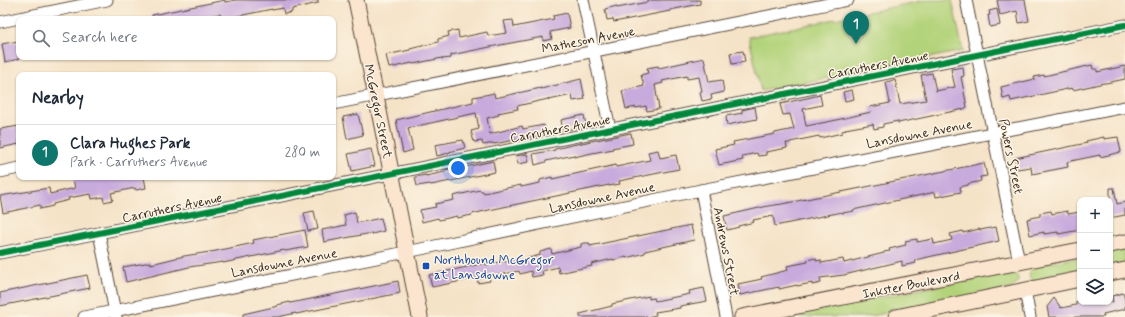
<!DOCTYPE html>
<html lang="en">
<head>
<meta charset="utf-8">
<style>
	:root { --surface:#fff; --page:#f2f2f3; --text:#1f2937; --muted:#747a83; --line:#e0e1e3; --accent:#0f766e }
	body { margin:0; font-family:Mynerve,sans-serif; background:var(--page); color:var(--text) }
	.controls { position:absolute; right:12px; bottom:12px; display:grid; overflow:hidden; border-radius:8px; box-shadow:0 1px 3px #0004 }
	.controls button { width:36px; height:36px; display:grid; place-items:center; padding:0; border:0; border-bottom:1px solid var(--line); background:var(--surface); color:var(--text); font:20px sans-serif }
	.you { position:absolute; left:458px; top:168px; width:14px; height:14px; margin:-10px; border:3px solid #fff; border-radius:50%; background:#1a73e8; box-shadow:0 0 0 6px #1a73e833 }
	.badge { display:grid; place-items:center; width:26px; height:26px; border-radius:50%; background:var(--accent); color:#fff; font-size:13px; font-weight:700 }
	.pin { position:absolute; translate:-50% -33px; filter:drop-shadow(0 1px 2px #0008) }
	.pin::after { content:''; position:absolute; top:21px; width:14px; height:12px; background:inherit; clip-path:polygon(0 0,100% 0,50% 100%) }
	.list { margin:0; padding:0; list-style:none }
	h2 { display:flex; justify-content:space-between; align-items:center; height:52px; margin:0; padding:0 16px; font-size:17px }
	h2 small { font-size:13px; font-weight:400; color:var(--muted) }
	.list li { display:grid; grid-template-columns:26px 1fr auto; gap:12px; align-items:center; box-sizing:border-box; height:56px; padding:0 16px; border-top:1px solid var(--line) }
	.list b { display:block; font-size:15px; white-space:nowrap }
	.list p { margin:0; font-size:13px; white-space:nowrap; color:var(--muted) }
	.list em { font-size:13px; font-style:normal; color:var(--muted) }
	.icon { flex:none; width:22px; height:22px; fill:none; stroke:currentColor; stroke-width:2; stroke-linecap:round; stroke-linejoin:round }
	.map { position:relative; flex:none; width:1125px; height:317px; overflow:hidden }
	.search { position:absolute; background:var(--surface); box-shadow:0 1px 3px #0004; left:16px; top:16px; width:320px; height:44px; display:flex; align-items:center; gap:10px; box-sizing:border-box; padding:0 14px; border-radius:8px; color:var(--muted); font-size:15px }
	.panel { position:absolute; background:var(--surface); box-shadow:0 1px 3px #0004; left:16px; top:72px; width:320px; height:108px; border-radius:8px }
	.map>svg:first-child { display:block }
</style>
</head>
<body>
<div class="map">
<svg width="1125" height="317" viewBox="0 0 1125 317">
	<rect width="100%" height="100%" fill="#fcf5e5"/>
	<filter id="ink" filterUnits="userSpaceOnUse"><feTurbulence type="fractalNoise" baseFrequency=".025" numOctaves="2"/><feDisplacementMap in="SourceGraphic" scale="8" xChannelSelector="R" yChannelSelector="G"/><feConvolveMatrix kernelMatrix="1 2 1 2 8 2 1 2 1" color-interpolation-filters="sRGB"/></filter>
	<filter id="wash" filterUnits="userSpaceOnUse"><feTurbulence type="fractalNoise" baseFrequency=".012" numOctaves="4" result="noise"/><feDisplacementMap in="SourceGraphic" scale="16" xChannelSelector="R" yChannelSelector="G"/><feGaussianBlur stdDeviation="0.9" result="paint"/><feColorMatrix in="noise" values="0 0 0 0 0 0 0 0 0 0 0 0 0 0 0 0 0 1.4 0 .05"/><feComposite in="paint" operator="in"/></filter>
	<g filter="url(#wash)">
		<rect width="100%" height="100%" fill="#f5e3c8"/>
		<g fill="#b3d37a" stroke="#777e4c">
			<path d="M926,0H952L963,51L761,91L749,37Z"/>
			<path d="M1125,248V266L1110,269V251Z"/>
			<path d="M1080,257V275L1032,282C1027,275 1029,269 1037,265Z"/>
			<path d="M1006,272C1020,273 1022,280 1011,289L865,317H784Z"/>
		</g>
		<g id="blocks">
			<g fill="#c8abdd">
				<path d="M225,0V2L236,0H318V3L292,9V12L284,14L283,8L272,10V9L224,19H222L220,14L194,19H153L152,15Z"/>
				<path d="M648,0H700V4L670,10V11L614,22L613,19L607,20L605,9L617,6V8L648,2Z"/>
				<path d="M997,0H1025L1029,21L1019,23L1017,11L1000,15Z"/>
				<path d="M997,9L1000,25L990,27L988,15H990L989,11Z"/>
				<path d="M567,13L570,28L550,32L552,39L543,41V37L495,46L451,55V58L442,59V58L413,64L412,63L389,68L386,55L410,50V49L438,42V39L449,36L448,32L458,30L459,38L487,32L488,36L507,33L504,21L513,20L514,27L554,19L553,16Z"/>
				<path d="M12,42V43L19,42V59L5,62L2,44Z"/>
				<path d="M743,51L745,62L732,64L730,53Z"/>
				<path d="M704,58L709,82L722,80L724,92L711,95L712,99L702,101L700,92L702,91L699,77L687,79V76L662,81L663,83L655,85L659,109L647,111L646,106L636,108V107L626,109L622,91L644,86L641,75L648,73L647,68L658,66L659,68Z"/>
				<path d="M1092,65L1093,69H1097V72L1125,66V79L1106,83H1104L1073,90L1072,88L1011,101L1010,97L1003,99L1001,87L1035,79L1034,77L1044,75V76Z"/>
				<path d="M963,67L964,76L961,77L967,107L964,109L898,123V121L883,124V127L874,129L873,124L845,129L846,130L842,131V133L820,138L819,136L790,142V143H786L787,148L766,152V155L758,156L757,153L742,156L743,160L719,165L715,149L734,145L733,142L775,134V133L794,129L790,114L783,115L780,104L820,95L822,105L803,109L806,126L832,121L871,112L870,107L890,103L886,82L895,80L900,104L926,100L921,75L932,73L936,91L955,87L951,69Z"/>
				<path d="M581,79L585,99L573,101L572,95L549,100L548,99L517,106L518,109L498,113L499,115L487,118L490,134L522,126L523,129L544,125L546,134L494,144V143L483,145L482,141L474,142L471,131L479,129L476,113L408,128L413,150L403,153L396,120L473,102V97L485,95L494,93L495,98L541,88V89Z"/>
				<path d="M852,90L854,99L845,101L843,92Z"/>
				<path d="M755,107L757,119L727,125L726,116L742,113V110Z"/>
				<path d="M358,114L363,135L347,139L343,117Z"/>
				<path d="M584,115L586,125L563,131L561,120Z"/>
				<path d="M19,126V144L0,148V129Z"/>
				<path d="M631,133L633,144L612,148L613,149L592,153L574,157V155L546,161V162L535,165L533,154L555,150V149L572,145Z"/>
				<path d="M1104,137V139L1118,137L1121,152L1100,157V155L1071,161L1067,162L1068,167L1032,174L1031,167L1017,169L1015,158L1087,143L1086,141Z"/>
				<path d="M463,140L465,148L449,152V153L437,156L435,145Z"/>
				<path d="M371,149L375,166L352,171L348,154Z"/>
				<path d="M658,150L660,158L676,155L679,169L619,181L620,184L609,186V185L489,210L472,214V215L457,218V216L439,220L438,218L422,222L420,210L436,207L435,204L454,200L453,196L480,190V191H483L484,193L521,185V187L540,183V180L552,177V179L616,165V167L650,160L648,152Z"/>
				<path d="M527,154L529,162L518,164L516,156Z"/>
				<path d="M493,161L495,172L431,185L430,184L417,186L415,177L426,175V176L445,172V170L455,168L456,169Z"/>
				<path d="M984,163L987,176L980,177L981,181L968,184V185L960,187L961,192L936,197L935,192L862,208L853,210L854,211L842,213V212L775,226L773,216L753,220L754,222L738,226L739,227L727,230L724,216L768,206L782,204Z"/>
				<path d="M82,177H85V179L97,177H144L146,188L136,190L135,188L111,193L113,200L104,202L103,197L92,199L91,194L68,198L69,200L53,204V206L40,209V205L3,213L0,196L49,188L50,194L75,188L73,179Z"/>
				<path d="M1110,188H1114L1117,204L1125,202V215L1110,218Z"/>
				<path d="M314,211L318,229L308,231L304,213Z"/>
				<path d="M1051,211L1052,214L1067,211L1068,214L1080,212V230L1058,234V232L1044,234V232L1030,235L1027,219L1040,216V213Z"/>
				<path d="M355,212L357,223L381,218L384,231L372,234V233L324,242L322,230L346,225L344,215Z"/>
				<path d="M691,225L694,240L645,251V253L626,258V257L613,260V259L591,264L592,266L559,273L558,267L542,271L543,275L532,277L531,271L520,274L519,271L489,277L490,281L478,283L477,278L432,287L429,275L486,263V265L504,261L505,262L518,259V261L540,255V252L551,249L552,254L581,247V244L585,243H589L590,246Z"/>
				<path d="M996,227L999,241L915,260L916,263L902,266V261L844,275L820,278L821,283L812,285V283L797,286V285L779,289V287L740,295L738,284L762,279L761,277L788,270L787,266L808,262L807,260L816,258V261L821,260V263L843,259L844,263L884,253V252L890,251L889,249L906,245L905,241L917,239V242L933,239L934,244L952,240L950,234L963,231V233L979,229L980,230Z"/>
				<path d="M305,230L308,247L285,251L284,250L223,263V262L189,267L126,282L123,267L151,262V264L184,256L216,251L254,243L253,240Z"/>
				<path d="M87,275L90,288L0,306V293Z"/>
				<path d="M398,281L400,293L296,314V313L278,317H243V314L278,306L277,305L290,302V303L306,300Z"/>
				<path d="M704,288L707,301L680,306V308L655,312L656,315L647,317H580V314L612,306V304L649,296V299L654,298L655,301L690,294L689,291Z"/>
				<path d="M1123,293L1125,300V309L1103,314L1104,317H1049L1047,307L1054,298L1061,308L1076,305V302H1113L1112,296Z"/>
			</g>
		</g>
	</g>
	<g filter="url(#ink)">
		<use href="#blocks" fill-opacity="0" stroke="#574638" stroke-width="1"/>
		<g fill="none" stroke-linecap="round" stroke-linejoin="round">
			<g stroke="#574638" stroke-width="13">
				<g id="street">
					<path d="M583,0L610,129"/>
					<path d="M966,0L1019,262"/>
					<path d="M0,22L107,0"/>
					<path d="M333,104L848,0"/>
					<path d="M0,172L19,168"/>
					<path d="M701,190L726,317"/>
					<path d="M99,233L116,317"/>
					<path d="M0,253L1125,25"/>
					<path d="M1025,290L1030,317"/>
					<path d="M84,317L421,249L701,190L1125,107"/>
				</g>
			</g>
			<g stroke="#574638" stroke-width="17">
				<g id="secondary">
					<path d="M356,0L376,96L420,317"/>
					<path d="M1110,245L1125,242"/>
					<path d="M1110,273L1125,270"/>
					<path d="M742,317L1080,250"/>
					<path d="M896,317L1080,279"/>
				</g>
			</g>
			<use href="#street" stroke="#fff" stroke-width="11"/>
			<use href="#secondary" stroke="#fbe5cf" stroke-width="15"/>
			<g stroke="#fcf5e5" stroke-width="8">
				<path id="cycleway" d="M0,253L1125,25"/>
			</g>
			<use href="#cycleway" stroke="#00873e" stroke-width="6"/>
		</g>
	</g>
	<rect fill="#1a4fb4" stroke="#fcf5e5" stroke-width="1.5" x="422" y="262" width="8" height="8" rx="2"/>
	<g text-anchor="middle" stroke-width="3" stroke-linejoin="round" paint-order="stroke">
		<g font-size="13" fill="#3b2a1e" stroke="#fcf5e5">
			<text transform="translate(588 39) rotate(-11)" y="5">Matheson Avenue</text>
			<text transform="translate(878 64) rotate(-11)" y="5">Carruthers Avenue</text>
			<text transform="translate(379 111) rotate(78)" y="5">McGregor Street</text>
			<text transform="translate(560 128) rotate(-11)" y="5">Carruthers Avenue</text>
			<text transform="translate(919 133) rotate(-11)" y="5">Lansdowne Avenue</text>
			<text transform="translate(1012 156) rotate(78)" y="5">Powers Street</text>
			<text transform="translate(602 197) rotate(-12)" y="5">Lansdowne Avenue</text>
			<text transform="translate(172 207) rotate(-12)" y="5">Carruthers Avenue</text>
			<text transform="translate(727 251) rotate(79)" y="5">Andrews Street</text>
			<text transform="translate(284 262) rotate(-11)" y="5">Lansdowne Avenue</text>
			<text transform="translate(911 284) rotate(-11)" y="5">Inkster Boulevard</text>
		</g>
		<g font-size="13" fill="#164399" stroke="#fcf5e5" text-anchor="start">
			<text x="434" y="264">Northbound McGregor<tspan x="434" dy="15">at Lansdowne</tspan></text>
		</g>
	</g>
</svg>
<div class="controls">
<button>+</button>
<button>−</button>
<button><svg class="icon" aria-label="layers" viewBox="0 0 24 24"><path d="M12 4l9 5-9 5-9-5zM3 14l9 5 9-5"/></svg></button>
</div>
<div class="you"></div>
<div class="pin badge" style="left:856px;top:44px">1</div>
<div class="search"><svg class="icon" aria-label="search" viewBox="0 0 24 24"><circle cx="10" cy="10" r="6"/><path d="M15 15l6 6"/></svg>Search here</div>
<section class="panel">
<h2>Nearby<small></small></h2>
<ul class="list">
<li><span class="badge">1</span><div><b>Clara Hughes Park</b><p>Park · Carruthers Avenue</p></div><em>280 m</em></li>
</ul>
</section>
</div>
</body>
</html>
